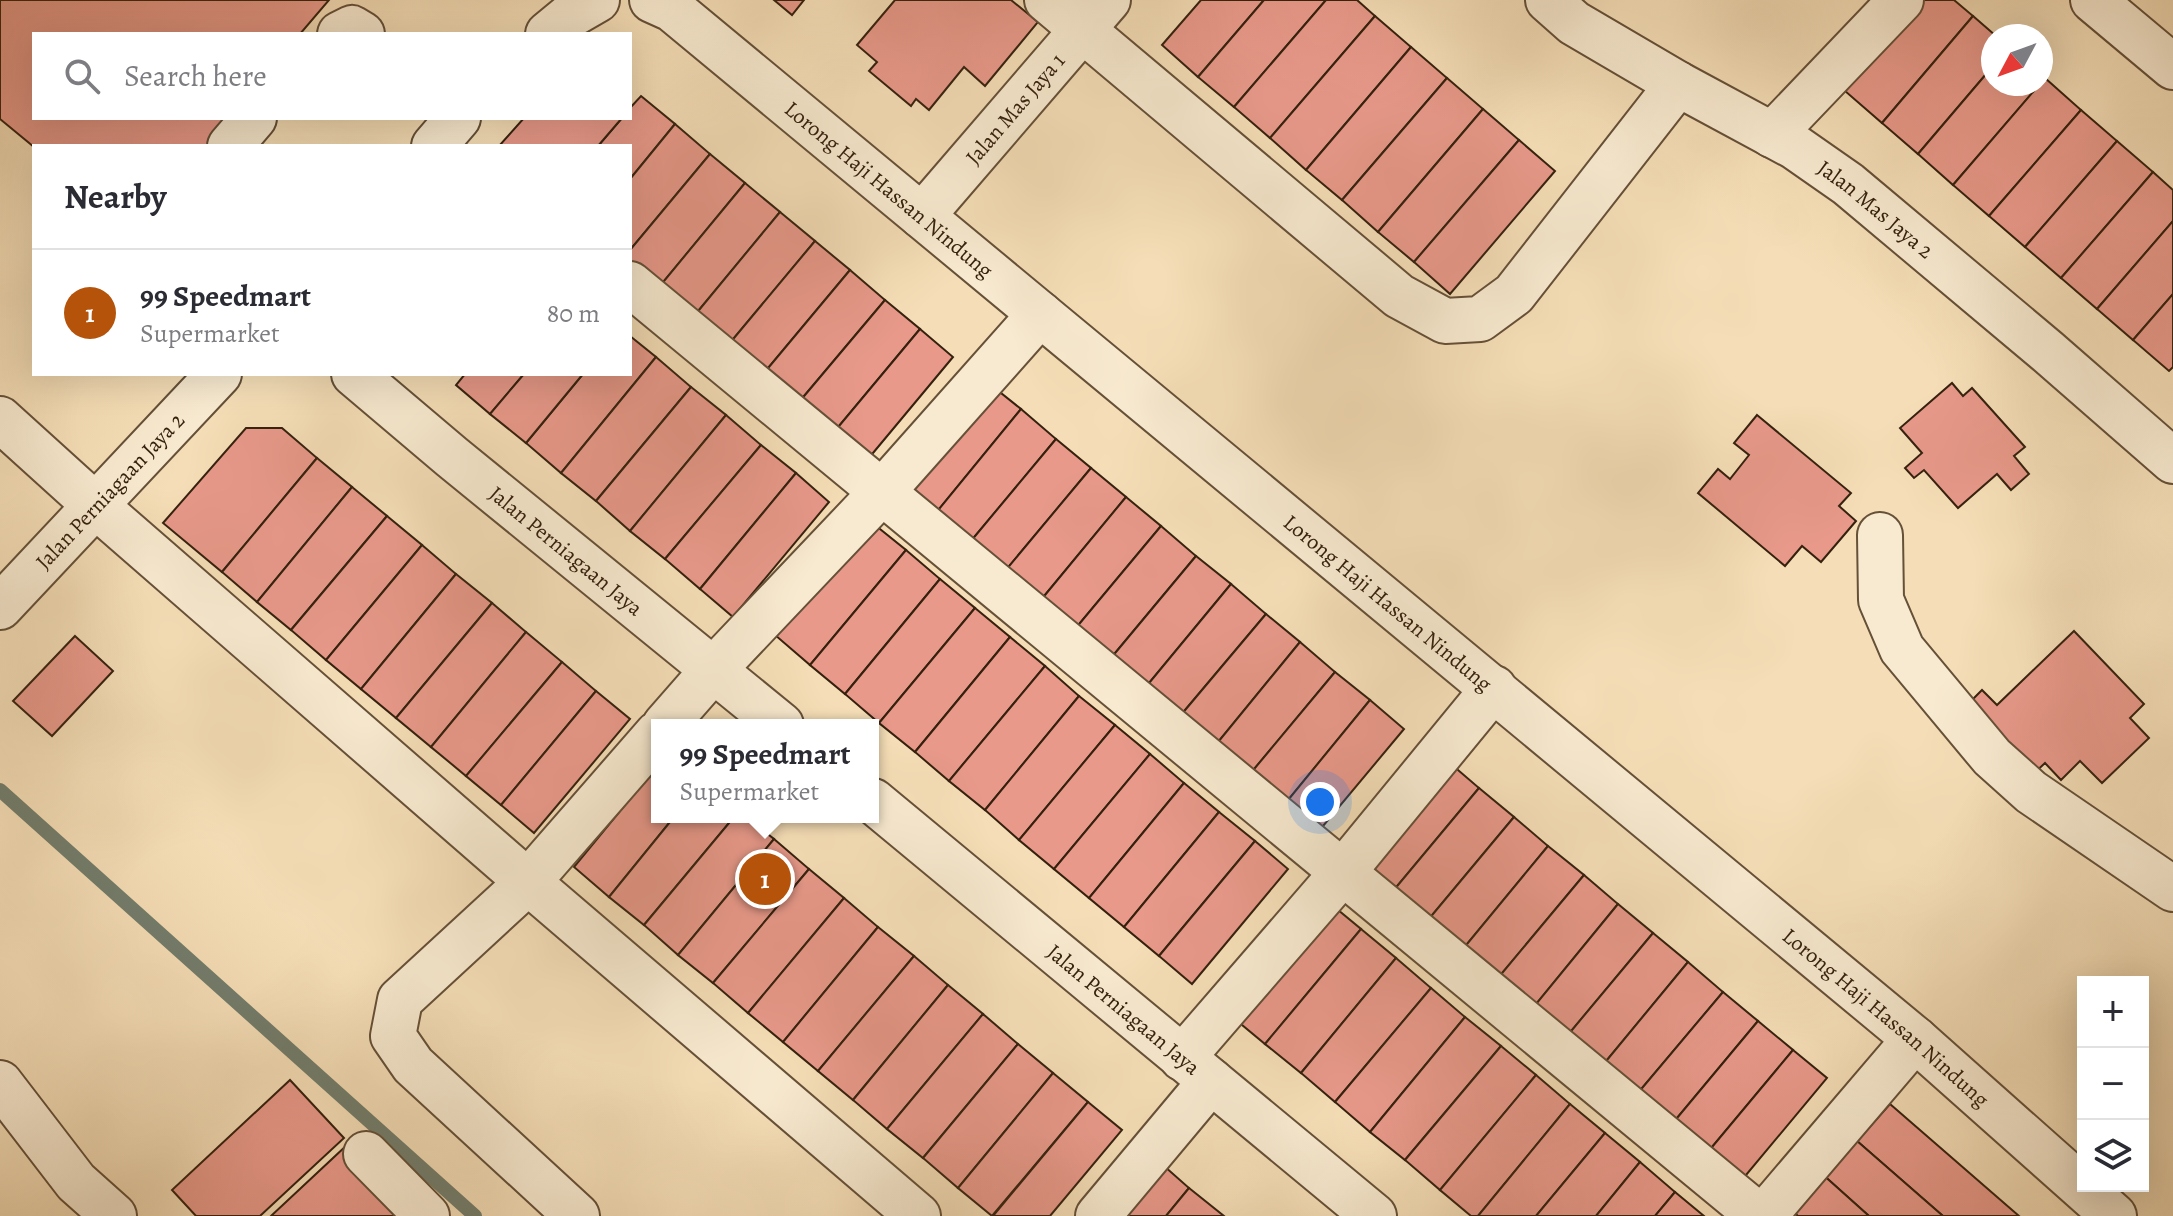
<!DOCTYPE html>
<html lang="en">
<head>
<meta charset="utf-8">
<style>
	:root { --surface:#fff; --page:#f7f7f7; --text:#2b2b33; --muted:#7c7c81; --line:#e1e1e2; --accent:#b45309 }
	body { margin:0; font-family:Alegreya,serif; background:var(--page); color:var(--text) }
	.controls { position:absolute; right:24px; bottom:24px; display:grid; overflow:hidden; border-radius:0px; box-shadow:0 8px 32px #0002 }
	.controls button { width:72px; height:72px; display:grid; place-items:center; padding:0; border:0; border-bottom:2px solid var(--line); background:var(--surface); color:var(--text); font:40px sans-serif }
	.compass { position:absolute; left:1981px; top:24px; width:72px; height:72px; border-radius:50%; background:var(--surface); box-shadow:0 8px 32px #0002; rotate:229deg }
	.you { position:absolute; left:1320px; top:802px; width:28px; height:28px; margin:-20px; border:6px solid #fff; border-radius:50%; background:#1a73e8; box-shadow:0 0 0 12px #1a73e833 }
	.badge { display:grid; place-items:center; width:52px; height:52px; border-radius:50%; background:var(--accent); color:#fff; font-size:26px; font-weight:700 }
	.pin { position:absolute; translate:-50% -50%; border:4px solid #fff; box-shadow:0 2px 8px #0006 }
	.popup { position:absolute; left:651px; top:719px; width:228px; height:104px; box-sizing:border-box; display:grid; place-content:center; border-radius:0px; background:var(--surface); filter:drop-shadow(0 2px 6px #0005); font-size:26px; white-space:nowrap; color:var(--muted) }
	.popup b { font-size:30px; color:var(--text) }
	.popup::after { content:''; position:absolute; left:50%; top:100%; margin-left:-16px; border:16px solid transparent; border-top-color:var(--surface) }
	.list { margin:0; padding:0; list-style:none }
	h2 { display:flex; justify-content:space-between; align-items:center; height:104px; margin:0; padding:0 32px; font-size:34px }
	h2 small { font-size:26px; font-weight:400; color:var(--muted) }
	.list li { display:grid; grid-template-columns:52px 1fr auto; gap:24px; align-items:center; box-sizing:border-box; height:128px; padding:0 32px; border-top:2px solid var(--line) }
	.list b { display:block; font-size:30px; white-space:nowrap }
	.list p { margin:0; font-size:26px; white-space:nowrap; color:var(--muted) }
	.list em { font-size:26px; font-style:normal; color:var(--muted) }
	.icon { flex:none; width:44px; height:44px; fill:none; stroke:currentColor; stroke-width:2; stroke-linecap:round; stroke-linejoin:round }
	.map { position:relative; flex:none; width:2173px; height:1216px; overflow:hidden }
	.search { position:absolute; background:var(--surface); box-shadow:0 8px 32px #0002; left:32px; top:32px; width:600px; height:88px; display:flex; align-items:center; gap:20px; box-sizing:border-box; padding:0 28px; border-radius:0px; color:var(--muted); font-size:30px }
	.panel { position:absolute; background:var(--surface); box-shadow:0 8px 32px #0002; left:32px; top:144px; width:600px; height:232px; border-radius:0px }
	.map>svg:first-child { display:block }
</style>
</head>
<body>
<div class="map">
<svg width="2173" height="1216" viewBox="0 0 2173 1216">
	<rect width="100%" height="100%" fill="#f5deb7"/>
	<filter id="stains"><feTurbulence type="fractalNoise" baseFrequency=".0025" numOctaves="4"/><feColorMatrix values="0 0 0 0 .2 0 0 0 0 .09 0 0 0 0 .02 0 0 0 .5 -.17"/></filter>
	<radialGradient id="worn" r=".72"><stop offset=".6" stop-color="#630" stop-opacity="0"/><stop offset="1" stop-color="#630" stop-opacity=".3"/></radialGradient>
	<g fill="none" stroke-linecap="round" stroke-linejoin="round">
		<path stroke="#737e6d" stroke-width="14" d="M0,790L475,1216"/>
	</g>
	<g fill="#e8998a" stroke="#35210e" stroke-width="2">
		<path d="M0,0H329L300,34H34V118H230L207,146L34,147L0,119Z"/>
		<path d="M774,0H804L792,15Z"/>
		<path d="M895,0H1011L1038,22L985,86L964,67L929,110L916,99L911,106L869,71L877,62L857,45Z"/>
		<path d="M1201,0H1264L1198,77L1162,45Z"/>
		<path d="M1264,0H1326L1234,107L1198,77Z"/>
		<path d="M1326,0H1357L1375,16L1270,138L1234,107Z"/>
		<path d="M1924,0H1954L1973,16L1882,123L1845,91Z"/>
		<path d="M1375,16L1411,47L1306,170L1270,138Z"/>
		<path d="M1973,16L1996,36H1993V66L1918,154L1882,123Z"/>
		<path d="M1411,47L1447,78L1342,200L1306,170Z"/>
		<path d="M1993,66V84H2040L1953,185L1918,154Z"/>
		<path d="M1447,78L1483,109L1378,232L1342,200Z"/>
		<path d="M2045,78L2081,110L1989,216L1953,185Z"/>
		<path d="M641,96L675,124L630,179V146H598L622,118H630V108Z"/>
		<path d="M1483,109L1519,140L1414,262L1378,232Z"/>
		<path d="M2081,110L2117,141L2025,247L1989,216Z"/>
		<path d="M524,118H622L598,146H499Z"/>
		<path d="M675,124L710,154L630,250V179Z"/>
		<path d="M1519,140L1555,171L1450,294L1414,262Z"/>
		<path d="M2117,141L2153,172L2061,278L2025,247Z"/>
		<path d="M710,154L745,183L650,298L630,281V250Z"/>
		<path d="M2153,172L2173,190V221L2097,309L2061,278Z"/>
		<path d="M745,183L780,212L685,327L650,298Z"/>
		<path d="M780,212L815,241L719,356L685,327Z"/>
		<path d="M2173,221V294L2133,340L2097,309Z"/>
		<path d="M815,241L850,270L754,385L719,356Z"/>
		<path d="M850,270L885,300L789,414L754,385Z"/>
		<path d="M2173,294V367L2169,371L2133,340Z"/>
		<path d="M885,300L920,329L824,444L789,414Z"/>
		<path d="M920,329L953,357L858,471L824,444Z"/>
		<path d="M630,336L656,357L561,473L526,443L583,374H630Z"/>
		<path d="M656,357L691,387L596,501L561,473Z"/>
		<path d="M465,374H524L490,414L456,385Z"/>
		<path d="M524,374H583L526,443L490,414Z"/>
		<path d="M986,381L1021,409L926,525L891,495Z"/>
		<path d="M1952,383L1963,396L1972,388L2025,447L2014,456L2029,474L2011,490L1997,474L1958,508L1924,470L1914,478L1905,468L1922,453L1900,428Z"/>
		<path d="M691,387L726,415L630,531L596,501Z"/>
		<path d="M1021,409L1056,439L961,553L926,525Z"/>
		<path d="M726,415L761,445L665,559L630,531Z"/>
		<path d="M1757,415L1851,493L1839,506L1856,521L1821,562L1802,546L1785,566L1698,493L1718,469L1730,479L1749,455L1734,443Z"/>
		<path d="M246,428H282L317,458L222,572L163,523Z"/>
		<path d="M1056,439L1091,468L995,583L961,553Z"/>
		<path d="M761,445L796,473L700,589L665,559Z"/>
		<path d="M317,458L352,487L257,602L222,572Z"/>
		<path d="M1091,468L1126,497L1031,612L995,583Z"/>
		<path d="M796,473L829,502L733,617L700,589Z"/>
		<path d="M352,487L387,516L291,630L257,602Z"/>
		<path d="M1126,497L1161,526L1065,641L1031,612Z"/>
		<path d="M387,516L422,545L326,660L291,630Z"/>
		<path d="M870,521L906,550L810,665L775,635Z"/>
		<path d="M1161,526L1196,556L1101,670L1065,641Z"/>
		<path d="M422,545L456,574L361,689L326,660Z"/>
		<path d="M906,550L940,579L845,694L810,665Z"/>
		<path d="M1196,556L1231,584L1135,700L1101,670Z"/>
		<path d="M456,574L492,603L396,718L361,689Z"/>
		<path d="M940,579L975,608L879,723L845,694Z"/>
		<path d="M1231,584L1266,614L1170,728L1135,700Z"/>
		<path d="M492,603L526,632L431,747L396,718Z"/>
		<path d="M975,608L1010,637L915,752L879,723Z"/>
		<path d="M1266,614L1300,642L1205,758L1170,728Z"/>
		<path d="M2074,631L2144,704L2130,718L2149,738L2102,783L2080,761L2061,780L2045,763L2031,776L1965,707L1982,690L1997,705Z"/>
		<path d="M526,632L562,662L466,776L431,747Z"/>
		<path d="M75,636L113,671L52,736L13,701Z"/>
		<path d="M1010,637L1045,666L949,781L915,752Z"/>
		<path d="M1300,642L1335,672L1240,786L1205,758Z"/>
		<path d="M562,662L596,691L501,805L466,776Z"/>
		<path d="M1045,666L1079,696L985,810L949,781Z"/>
		<path d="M1335,672L1370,700L1275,816L1240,786Z"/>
		<path d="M596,691L630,719L534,833L501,805Z"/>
		<path d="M1079,696L1115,725L1019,840L985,810Z"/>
		<path d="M1370,700L1404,729L1308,844L1275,816Z"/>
		<path d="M1115,725L1150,754L1054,869L1019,840Z"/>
		<path d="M1150,754L1184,783L1089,898L1054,869Z"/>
		<path d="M1444,758L1479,788L1383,903L1348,874Z"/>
		<path d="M657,766V817H674L609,897L574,867Z"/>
		<path d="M1184,783L1219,812L1124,927L1089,898Z"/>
		<path d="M1479,788L1514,817L1418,932L1383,903Z"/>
		<path d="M1219,812L1255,841L1159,956L1124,927Z"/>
		<path d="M674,817H734L644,925L609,897Z"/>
		<path d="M734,817H746L774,839L678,955L644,925Z"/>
		<path d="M1514,817L1548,846L1453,961L1418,932Z"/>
		<path d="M774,839L809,869L713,983L678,955Z"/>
		<path d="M1255,841L1288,869L1192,984L1159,956Z"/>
		<path d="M1548,846L1584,875L1488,990L1453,961Z"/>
		<path d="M809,869L844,898L748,1013L713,983Z"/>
		<path d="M1584,875L1618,904L1523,1020L1488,990Z"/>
		<path d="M844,898L878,927L783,1042L748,1013Z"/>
		<path d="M1326,900L1361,929L1265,1044L1230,1015Z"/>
		<path d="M1618,904L1653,933L1557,1048L1523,1020Z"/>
		<path d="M878,927L914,956L818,1071L783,1042Z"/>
		<path d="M1361,929L1396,958L1301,1073L1265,1044Z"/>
		<path d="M1653,933L1688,962L1593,1077L1557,1048Z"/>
		<path d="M914,956L948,985L853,1100L818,1071Z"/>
		<path d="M1396,958L1431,988L1335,1102L1301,1073Z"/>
		<path d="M1688,962L1723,992L1627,1106L1593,1077Z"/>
		<path d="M948,985L983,1014L887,1129L853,1100Z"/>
		<path d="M1431,988L1465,1017L1370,1132L1335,1102Z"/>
		<path d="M1723,992L1758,1021L1662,1136L1627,1106Z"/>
		<path d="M983,1014L1018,1044L923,1158L887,1129Z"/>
		<path d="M1465,1017L1501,1046L1405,1160L1370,1132Z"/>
		<path d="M1758,1021L1793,1050L1697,1165L1662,1136Z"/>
		<path d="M1018,1044L1053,1073L958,1188L923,1158Z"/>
		<path d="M1501,1046L1536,1075L1440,1190L1405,1160Z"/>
		<path d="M1793,1050L1827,1078L1731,1193L1697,1165Z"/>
		<path d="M1053,1073L1088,1102L992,1216L958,1188Z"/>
		<path d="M1536,1075L1570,1104L1478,1216H1471L1440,1190Z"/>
		<path d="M290,1080L344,1138L260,1216H196L172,1190Z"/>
		<path d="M1088,1102L1122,1130L1050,1216H993Z"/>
		<path d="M1570,1104L1605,1133L1536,1216H1478Z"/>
		<path d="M1890,1104L2019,1216H1943L1857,1141Z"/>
		<path d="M1841,1127L1943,1216H1869L1811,1164Z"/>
		<path d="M1605,1133L1640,1162L1596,1216H1536Z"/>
		<path d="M347,1145L413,1216H271Z"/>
		<path d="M1155,1158L1189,1188L1166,1216H1107Z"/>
		<path d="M1640,1162L1675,1192L1655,1216H1596Z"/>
		<path d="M1811,1164L1869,1216H1798L1780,1200Z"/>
		<path d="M1189,1188L1224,1216H1166Z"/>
		<path d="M1675,1192L1704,1216H1655Z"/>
	</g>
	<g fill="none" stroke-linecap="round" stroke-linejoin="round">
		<g stroke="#655038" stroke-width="48">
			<g id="minor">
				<path id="s1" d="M652,0L672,9L1915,1039L2114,1216"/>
				<path d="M1047,0L1399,296L1445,321L1480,319L1514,294L1678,84"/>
				<path id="s2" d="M1548,0L1574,23L1678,84L1795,147L1848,184L2047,351L2173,461"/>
				<path d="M2093,0L2173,67"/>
				<path d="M340,34L352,28L362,34"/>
				<path d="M548,34L571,15L597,0"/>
				<path d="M1772,135L1901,0"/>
				<path d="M230,146L254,118"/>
				<path d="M434,146L458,118"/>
				<path id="s3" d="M922,216L1108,0"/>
				<path d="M630,284L1759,1216"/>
				<path id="s4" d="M354,374L452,457L781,725"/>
				<path d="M0,419L96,506L528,882L918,1216"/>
				<path d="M1880,535L1881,600L1902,649L1992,757L2031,792L2173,889"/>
				<path id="s5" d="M0,607L219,374"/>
				<path d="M665,725L714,669L882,492L1040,314"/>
				<path id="s6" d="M873,801L1374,1216"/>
				<path d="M1182,1058L1343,872L1494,688"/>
				<path d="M0,1083L76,1182L114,1216"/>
				<path d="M366,1154L427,1216"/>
				<path d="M577,1216L413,1065L393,1036L400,1000L528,882L657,734"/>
				<path d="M1098,1216L1211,1081"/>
				<path d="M1764,1216L1915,1039"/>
			</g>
		</g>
		<use href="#minor" stroke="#f8ead0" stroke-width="44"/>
	</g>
	<g text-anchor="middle" stroke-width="8" stroke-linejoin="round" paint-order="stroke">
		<g font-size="22" fill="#35210e" stroke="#f8ead0">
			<text dy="8" stroke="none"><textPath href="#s3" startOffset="142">Jalan Mas Jaya 1</textPath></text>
			<text dy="8" stroke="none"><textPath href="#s1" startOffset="304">Lorong Haji Hassan Nindung</textPath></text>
			<text dy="8" stroke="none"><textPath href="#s2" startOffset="390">Jalan Mas Jaya 2</textPath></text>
			<text dy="8" stroke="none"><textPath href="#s5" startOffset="160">Jalan Perniagaan Jaya 2</textPath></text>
			<text dy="8" stroke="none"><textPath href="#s4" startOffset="276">Jalan Perniagaan Jaya</textPath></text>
			<text dy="8" stroke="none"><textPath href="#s1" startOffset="952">Lorong Haji Hassan Nindung</textPath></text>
			<text dy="8" stroke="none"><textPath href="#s6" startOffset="326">Jalan Perniagaan Jaya</textPath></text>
			<text dy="8" stroke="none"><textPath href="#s1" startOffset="1600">Lorong Haji Hassan Nindung</textPath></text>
		</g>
	</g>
	<rect width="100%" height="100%" filter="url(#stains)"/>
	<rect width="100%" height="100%" fill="url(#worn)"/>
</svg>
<div class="controls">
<button>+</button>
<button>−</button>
<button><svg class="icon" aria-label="layers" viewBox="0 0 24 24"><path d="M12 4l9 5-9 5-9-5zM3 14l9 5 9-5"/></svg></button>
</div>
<svg class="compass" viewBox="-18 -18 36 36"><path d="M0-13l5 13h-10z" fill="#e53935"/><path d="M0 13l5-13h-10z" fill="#7c7c81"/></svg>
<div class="you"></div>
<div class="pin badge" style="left:765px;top:879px">1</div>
<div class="popup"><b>99 Speedmart</b>Supermarket</div>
<div class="search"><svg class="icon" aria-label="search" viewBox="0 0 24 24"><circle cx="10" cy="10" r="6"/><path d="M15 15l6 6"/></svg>Search here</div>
<section class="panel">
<h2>Nearby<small></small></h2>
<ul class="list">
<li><span class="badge">1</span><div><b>99 Speedmart</b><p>Supermarket</p></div><em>80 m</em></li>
</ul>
</section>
</div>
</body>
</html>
